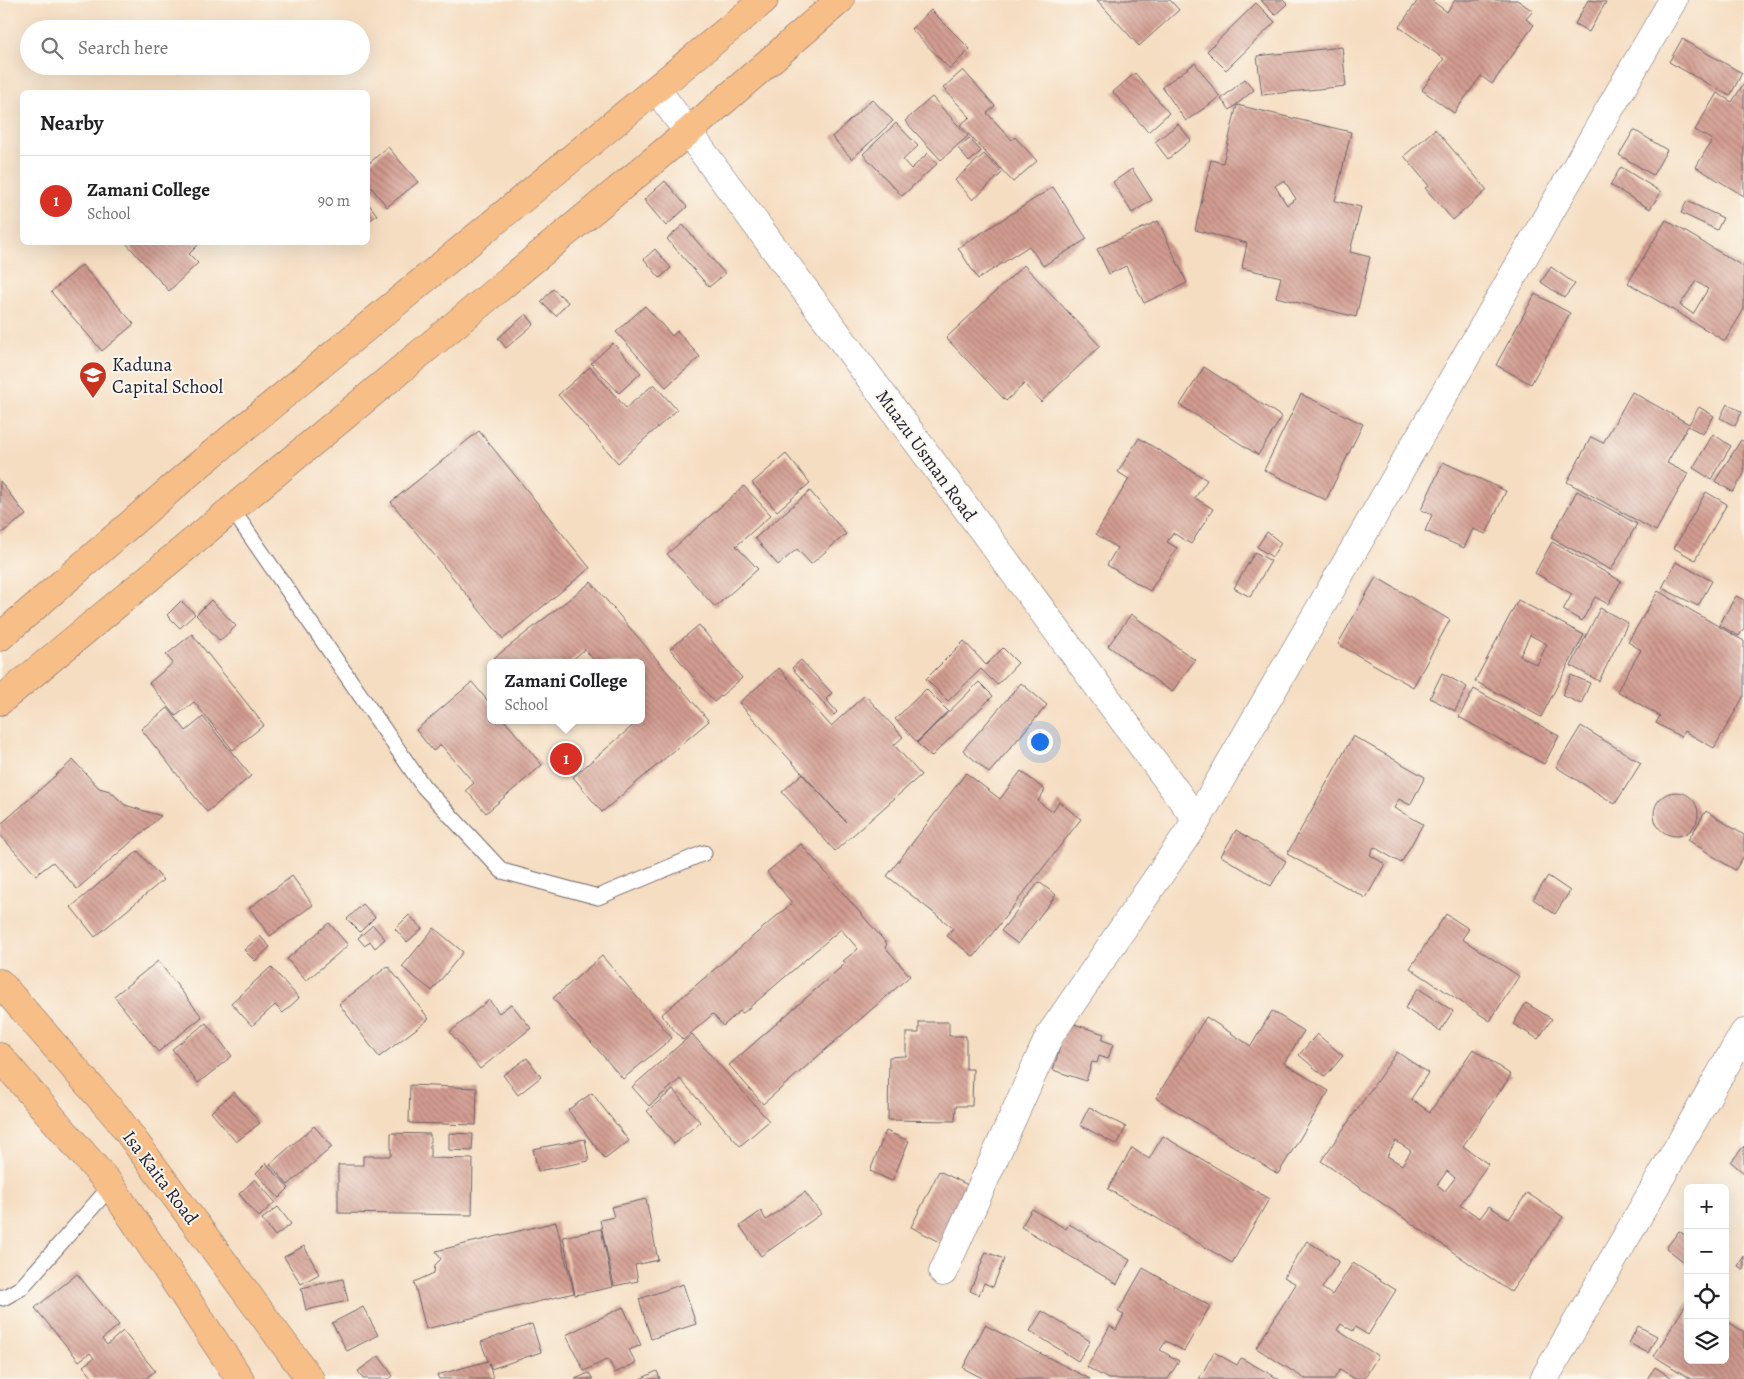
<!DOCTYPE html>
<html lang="en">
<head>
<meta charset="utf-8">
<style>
	:root { --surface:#fff; --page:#f6f6f6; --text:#202124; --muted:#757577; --line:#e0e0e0; --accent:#d93025 }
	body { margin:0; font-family:Alegreya,serif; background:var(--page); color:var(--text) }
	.controls { position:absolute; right:15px; bottom:15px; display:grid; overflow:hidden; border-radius:8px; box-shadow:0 5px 20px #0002 }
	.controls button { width:45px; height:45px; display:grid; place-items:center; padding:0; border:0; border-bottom:1px solid var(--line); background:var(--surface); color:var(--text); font:25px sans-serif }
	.you { position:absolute; left:1039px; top:741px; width:18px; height:18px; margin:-12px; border:4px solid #fff; border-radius:50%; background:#1a73e8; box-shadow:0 0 0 8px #1a73e833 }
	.badge { display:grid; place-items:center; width:32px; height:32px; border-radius:50%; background:var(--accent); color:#fff; font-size:16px; font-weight:700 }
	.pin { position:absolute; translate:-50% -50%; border:2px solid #fff; box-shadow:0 1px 5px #0006 }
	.popup { position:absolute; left:487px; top:659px; width:158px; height:65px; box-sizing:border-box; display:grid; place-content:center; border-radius:8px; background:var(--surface); filter:drop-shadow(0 1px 4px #0005); font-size:16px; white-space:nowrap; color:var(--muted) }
	.popup b { font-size:19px; color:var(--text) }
	.popup::after { content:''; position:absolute; left:50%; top:100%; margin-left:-10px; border:10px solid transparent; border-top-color:var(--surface) }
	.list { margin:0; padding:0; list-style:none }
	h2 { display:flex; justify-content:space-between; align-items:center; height:65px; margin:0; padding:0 20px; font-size:21px }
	h2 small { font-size:16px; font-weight:400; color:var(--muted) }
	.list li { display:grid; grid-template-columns:32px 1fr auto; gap:15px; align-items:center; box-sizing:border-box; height:90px; padding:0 20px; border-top:1px solid var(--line) }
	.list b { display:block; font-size:19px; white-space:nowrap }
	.list p { margin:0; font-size:16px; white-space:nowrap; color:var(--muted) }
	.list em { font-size:16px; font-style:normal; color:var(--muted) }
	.icon { flex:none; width:28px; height:28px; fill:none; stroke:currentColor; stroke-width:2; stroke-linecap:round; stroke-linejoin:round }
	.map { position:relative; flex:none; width:1744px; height:1379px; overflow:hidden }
	.search { position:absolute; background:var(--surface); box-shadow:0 5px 20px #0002; left:20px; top:20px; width:350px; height:55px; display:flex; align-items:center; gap:12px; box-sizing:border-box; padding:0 18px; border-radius:28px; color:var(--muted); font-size:19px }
	.panel { position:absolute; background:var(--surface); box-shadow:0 5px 20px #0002; left:20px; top:90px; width:350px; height:155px; border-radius:8px }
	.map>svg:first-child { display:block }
</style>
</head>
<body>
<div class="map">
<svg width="1744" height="1379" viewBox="0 0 1744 1379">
	<defs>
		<pattern id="building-back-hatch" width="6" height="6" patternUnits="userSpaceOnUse" patternTransform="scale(1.25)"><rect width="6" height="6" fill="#d39c90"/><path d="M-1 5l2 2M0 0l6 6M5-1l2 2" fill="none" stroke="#ab7f77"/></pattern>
	</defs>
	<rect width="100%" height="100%" fill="#fbf7ec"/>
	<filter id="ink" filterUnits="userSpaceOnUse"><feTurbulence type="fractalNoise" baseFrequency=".02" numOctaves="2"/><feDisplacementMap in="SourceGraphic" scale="10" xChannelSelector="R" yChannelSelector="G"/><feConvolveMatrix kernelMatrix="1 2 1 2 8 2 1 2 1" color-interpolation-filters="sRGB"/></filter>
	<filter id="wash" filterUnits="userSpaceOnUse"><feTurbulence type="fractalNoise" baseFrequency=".0096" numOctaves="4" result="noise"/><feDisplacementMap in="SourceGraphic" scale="20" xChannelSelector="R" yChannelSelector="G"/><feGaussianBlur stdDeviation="1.12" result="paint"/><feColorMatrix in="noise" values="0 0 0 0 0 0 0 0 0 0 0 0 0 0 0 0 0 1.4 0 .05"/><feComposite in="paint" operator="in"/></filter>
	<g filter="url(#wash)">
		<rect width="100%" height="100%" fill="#f5ddc1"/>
		<g id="blocks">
			<g fill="url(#building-back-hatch)" fill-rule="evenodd">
				<path d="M1097,0H1170L1179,10L1139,46Z"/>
				<path d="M1261,0H1283L1287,4L1275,15Z"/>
				<path d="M1418,0H1431L1447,12L1455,0H1517L1533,11L1526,19L1534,25L1492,84L1481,76L1454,113L1422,90L1444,59L1399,27Z"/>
				<path d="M1588,0L1606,2L1589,32L1575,24Z"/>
				<path d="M1256,3L1275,22L1226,70L1207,51Z"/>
				<path d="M931,10L970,49L950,69L911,29Z"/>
				<path d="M1682,39L1742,73L1730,96L1669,62Z"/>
				<path d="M1342,47L1346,86L1262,95L1257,56Z"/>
				<path d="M1195,63L1220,97L1186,121L1162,87Z"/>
				<path d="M963,70L995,106L987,113L1012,140L1015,137L1037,161L1013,182L960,125L970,117L943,88Z"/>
				<path d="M1135,73L1169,113L1148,132L1113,92Z"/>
				<path d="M1245,79L1254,90L1230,110L1221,99Z"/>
				<path d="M1744,83V196L1696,167L1712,140L1695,130L1717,93L1732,102Z"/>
				<path d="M932,97L968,136L941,160L905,121Z"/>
				<path d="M872,99L893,121L852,159L832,137Z"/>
				<path d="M1237,105L1351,132L1335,201L1361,207L1350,252L1370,257L1356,317L1276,297L1281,277L1242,268L1247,243L1195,230L1211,160L1223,163ZM1284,180L1296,199L1287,205L1275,186Z"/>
				<path d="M896,123L918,146L903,160L911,169L928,153L937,164L902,196L863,154Z"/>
				<path d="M1178,124L1191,140L1168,159L1155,142Z"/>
				<path d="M1435,129L1487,190L1453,220L1425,188L1429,186L1404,156Z"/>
				<path d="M1634,130L1667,150L1653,175L1619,155Z"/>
				<path d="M969,138L981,151L969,162L958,148Z"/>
				<path d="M388,147L418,182L387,207L368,183V164Z"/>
				<path d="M984,154L1002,173L973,200L955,180Z"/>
				<path d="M1621,167L1661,192L1650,209L1610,185Z"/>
				<path d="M1132,169L1152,200L1132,213L1113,182Z"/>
				<path d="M665,181L687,207L666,226L644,200Z"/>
				<path d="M1053,187L1087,239L1043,266L1029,246L978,279L958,248Z"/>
				<path d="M1687,201L1723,218L1717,230L1681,213Z"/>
				<path d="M368,203L377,215L368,222Z"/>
				<path d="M1666,220L1744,267V309L1725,341L1628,283ZM1696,281L1708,289L1693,314L1680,305Z"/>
				<path d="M1158,221L1187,283L1144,303L1126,266L1109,274L1097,249Z"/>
				<path d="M683,225L725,274L709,287L667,239Z"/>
				<path d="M125,242H201L189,254L198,263L169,291Z"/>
				<path d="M655,249L671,268L660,278L644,259Z"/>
				<path d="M82,265L134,324L102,351L51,292Z"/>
				<path d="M1024,265L1100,346L1041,402L1024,384L1006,401L946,338Z"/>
				<path d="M1551,267L1575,284L1564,298L1541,282Z"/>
				<path d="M553,289L568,302L556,316L541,302Z"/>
				<path d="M1535,294L1570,313L1531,384L1496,365Z"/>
				<path d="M645,306L672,336L677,331L700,357L666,387L616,332Z"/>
				<path d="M526,314L534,324L506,348L498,338Z"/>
				<path d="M613,343L641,373L619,393L591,363Z"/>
				<path d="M590,367L626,408L654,384L677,410L618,463L558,395Z"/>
				<path d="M1204,367L1282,417L1258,455L1180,405Z"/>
				<path d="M1632,392L1689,424L1699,407L1714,416L1703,434L1688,426L1667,463L1688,474L1656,531L1567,482L1591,437L1603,443Z"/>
				<path d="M1301,394L1363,424L1326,500L1264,470Z"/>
				<path d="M1727,404L1742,412L1735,426L1720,418Z"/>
				<path d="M479,431L590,568L503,639L391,502Z"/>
				<path d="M1713,434L1731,446L1711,479L1693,468Z"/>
				<path d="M1139,438L1207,480L1195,498L1213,509L1191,544L1173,533L1167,542L1177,548L1150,591L1107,565L1117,548L1096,534L1129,479L1118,472Z"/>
				<path d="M1741,440L1744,442V474L1733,492L1715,481Z"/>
				<path d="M786,454L810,483L777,511L752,483Z"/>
				<path d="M1443,462L1506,491L1486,534L1473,529L1464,548L1425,531L1432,515L1421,510Z"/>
				<path d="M0,481L26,515L0,534Z"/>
				<path d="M744,486L771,515L736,546L758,569L715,607L667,554Z"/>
				<path d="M810,491L846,534L811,564L797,549L778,565L755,538Z"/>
				<path d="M1577,491L1637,524L1611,570L1551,538Z"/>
				<path d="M1706,492L1727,504L1695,560L1674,548Z"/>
				<path d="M1267,532L1281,543L1272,557L1257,547Z"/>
				<path d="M1552,542L1621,581L1608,604L1595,597L1582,621L1563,610L1572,594L1535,573Z"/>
				<path d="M1255,552L1271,561L1250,597L1234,588Z"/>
				<path d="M1676,562L1712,581L1698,606L1662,588Z"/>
				<path d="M1376,577L1450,620L1413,687L1338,644Z"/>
				<path d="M591,582L709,721L602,812L573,777L643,717L641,715V663H596L585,649L569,663H497L494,658Z"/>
				<path d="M1658,591L1744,641V696L1714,748L1684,731L1681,737L1656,723L1660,716L1617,691L1641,650L1628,642Z"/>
				<path d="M1736,596L1744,600V628L1739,636L1719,625Z"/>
				<path d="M211,600L236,626L220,641L196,615Z"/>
				<path d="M1518,600L1584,635L1541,717L1475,681ZM1530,635L1547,644L1537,665L1520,656Z"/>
				<path d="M181,601L195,614L180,628L167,615Z"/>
				<path d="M1600,608L1628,623L1599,681L1571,666Z"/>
				<path d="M1131,614L1195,660L1172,692L1108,646Z"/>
				<path d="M699,625L742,678L714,702L670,649Z"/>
				<path d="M192,634L264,725L233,750L194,702L176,716L149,683L173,663L166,655Z"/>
				<path d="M964,641L986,665L1003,648L1018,663L997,685L981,669L948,701L926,679Z"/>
				<path d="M801,660L832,693L826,699L837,712L834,715L792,668Z"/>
				<path d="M779,668L831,726L865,695L903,737L894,745L921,775L835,851L782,792L802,774L846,822L739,703Z"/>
				<path d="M1442,673L1467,687L1455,711L1430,698Z"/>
				<path d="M1571,675L1590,683L1581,704L1562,695Z"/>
				<path d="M472,682L491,705V720H504L542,765L486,813L466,790L474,783L441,745L433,751L416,730Z"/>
				<path d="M979,682L993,696L931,757L917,743Z"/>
				<path d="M1021,683L1047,705L989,773L963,750Z"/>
				<path d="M926,689L948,711L917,742L895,719Z"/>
				<path d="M1474,689L1559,736L1544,764L1459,717Z"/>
				<path d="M168,708L186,731L203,717L251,776L207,812L141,729Z"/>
				<path d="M1581,726L1641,763L1615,804L1556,767Z"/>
				<path d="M1353,736L1425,777L1410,805L1399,799L1394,808L1423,824L1401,863L1374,847L1370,855L1385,864L1366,898L1287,854Z"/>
				<path d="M73,760L99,788L110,791L125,805L161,816L77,889L53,862L36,875L0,835V825Z"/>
				<path d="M1021,771L1045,790L1038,801L1052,812L1059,802L1081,819L974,957L947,936L953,928L887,876L966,773L1000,799Z"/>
				<circle cx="1676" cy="814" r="22"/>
				<path d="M1706,811L1744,835V856L1735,870L1688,840Z"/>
				<path d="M1236,830L1286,861L1271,886L1221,856Z"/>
				<path d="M801,844L887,944L885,947L910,976L763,1104L729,1065L846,963L843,961L858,949L841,929L743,1013L740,1011L723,1026L713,1014L683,1040L661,1015L792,903L767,872Z"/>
				<path d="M138,851L163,880L95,937L71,907Z"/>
				<path d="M292,876L313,905L270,936L249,908Z"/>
				<path d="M1548,876L1570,891L1555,914L1533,899Z"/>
				<path d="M1039,882L1056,895L1018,944L1001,931Z"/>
				<path d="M363,904L375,917L360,932L347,919Z"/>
				<path d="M1446,914L1469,929L1462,939L1519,976L1490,1021L1410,968Z"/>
				<path d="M409,915L422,929L407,942L395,929Z"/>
				<path d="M329,923L348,945L306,981L287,959Z"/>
				<path d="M373,925L385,939L375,948L370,941L365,946L358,938Z"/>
				<path d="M434,928L463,952L432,991L402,967Z"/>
				<path d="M260,936L270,947L255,961L244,950Z"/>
				<path d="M602,956L672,1038L623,1079L553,998Z"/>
				<path d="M158,961L202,1017L158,1052L114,996Z"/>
				<path d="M388,966L429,1019L379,1057L339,1004Z"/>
				<path d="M271,967L299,998L283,1013L275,1005L252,1026L231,1003Z"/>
				<path d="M1418,988L1453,1011L1440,1031L1405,1008Z"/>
				<path d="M489,1000L499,1013L511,1004L531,1028L480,1069L450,1032Z"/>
				<path d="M1526,1003L1552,1019L1538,1039L1513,1024Z"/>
				<path d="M1272,1011L1304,1031L1284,1063L1329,1091L1278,1174L1156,1098L1206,1017L1251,1046Z"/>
				<path d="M919,1022H949V1036H966V1069H973L972,1106H956L955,1121L888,1120L889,1057L906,1056V1033H919Z"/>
				<path d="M1068,1022L1104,1034L1102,1040L1113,1044L1108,1059L1099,1056L1097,1063L1092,1062L1086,1081L1053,1070Z"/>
				<path d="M206,1023L232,1056L198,1083L172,1049Z"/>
				<path d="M692,1034L769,1121L740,1146L680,1079L649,1106L632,1087Z"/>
				<path d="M1317,1034L1343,1056L1325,1077L1299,1055Z"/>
				<path d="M1473,1049L1511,1075L1463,1146L1488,1164L1460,1205L1480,1218L1489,1206L1509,1219L1527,1193L1563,1217L1511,1292L1321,1161L1397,1052L1428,1073L1411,1099L1430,1112ZM1396,1141L1411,1151L1402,1165L1387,1156ZM1447,1171L1455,1178L1445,1191L1437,1185Z"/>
				<path d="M527,1058L541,1077L518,1095L503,1075Z"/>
				<path d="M410,1085L477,1088L476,1125L409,1123Z"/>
				<path d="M673,1090L700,1122L674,1144L647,1111Z"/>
				<path d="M234,1092L260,1123L236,1142L211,1112Z"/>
				<path d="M592,1093L629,1141L605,1159L568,1110Z"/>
				<path d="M1089,1107L1126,1127L1117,1145L1080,1125Z"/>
				<path d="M314,1126L332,1147L288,1185L270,1164Z"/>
				<path d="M886,1131L909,1141L892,1181L870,1171Z"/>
				<path d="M391,1133L430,1134V1158L473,1159L472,1215L338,1213V1165H363V1156H391Z"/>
				<path d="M449,1133L473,1134L472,1151L449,1150Z"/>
				<path d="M1163,1136L1269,1199L1232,1263L1108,1189L1132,1148L1149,1159Z"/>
				<path d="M585,1139L589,1161L538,1171L533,1149Z"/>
				<path d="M1744,1146V1173L1731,1162Z"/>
				<path d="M266,1163L289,1188L279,1198L256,1173Z"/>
				<path d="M939,1171L970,1186L942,1243L911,1227Z"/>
				<path d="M255,1179L275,1202L259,1217L239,1194Z"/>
				<path d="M805,1192L821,1214L761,1256L740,1226L761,1211L766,1220Z"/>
				<path d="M646,1199L658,1260L635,1265L638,1281L614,1286L600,1220L614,1217L611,1207Z"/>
				<path d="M278,1207L291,1224L275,1236L262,1219Z"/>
				<path d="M1032,1209L1066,1229L1069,1224L1130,1260L1117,1284L1021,1227Z"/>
				<path d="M556,1222L574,1293L426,1329L414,1282L434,1273L435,1265L441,1259L436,1251Z"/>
				<path d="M601,1229L613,1287L575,1295L563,1237Z"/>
				<path d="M1679,1231L1688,1237V1265L1666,1248Z"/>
				<path d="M1307,1241L1339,1261L1322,1288L1332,1295L1353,1263L1396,1290L1368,1335L1355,1327L1353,1331L1341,1324L1337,1330L1378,1356L1364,1379H1354L1340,1370L1334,1379H1305L1256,1348L1296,1284L1284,1277Z"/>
				<path d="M304,1246L319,1274L301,1284L284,1257Z"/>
				<path d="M986,1252L1004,1259L993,1287L984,1283L979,1295L970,1291Z"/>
				<path d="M1744,1256V1270L1738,1266Z"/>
				<path d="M1143,1268L1210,1306L1184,1351L1166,1341L1160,1350L1179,1361L1168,1379H1108L1087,1367L1110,1326L1116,1330L1124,1315L1118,1312Z"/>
				<path d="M77,1274L119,1325L102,1339L107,1345L123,1331L155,1371L145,1379H94L83,1366L94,1358L90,1353L79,1361L35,1308Z"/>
				<path d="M343,1279L348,1301L306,1310L301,1288Z"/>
				<path d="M683,1284L696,1324L651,1339L639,1299Z"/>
				<path d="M1688,1301V1360H1725V1320L1744,1332V1379H1691L1654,1356Z"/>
				<path d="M363,1307L378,1335L347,1351L332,1323Z"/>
				<path d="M623,1307L641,1345L629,1350L636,1363L615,1373L608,1359L584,1371L566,1335Z"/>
				<path d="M1042,1311L1090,1341L1078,1361L1030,1331Z"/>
				<path d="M532,1324L541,1352L491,1369L489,1363L493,1379H439L437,1375L488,1361L481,1342Z"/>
				<path d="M985,1325L1090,1379H984L963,1368Z"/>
				<path d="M1638,1326L1657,1336L1648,1353L1629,1343Z"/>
				<path d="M1214,1352L1237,1365L1241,1358L1279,1379H1199Z"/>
				<path d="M379,1356L393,1376L389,1379H363L358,1371Z"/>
				<path d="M1655,1367L1674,1379H1647Z"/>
				<path d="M657,1371L660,1379H640Z"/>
				<path d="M589,1373L593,1379H575Z"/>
			</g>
		</g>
	</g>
	<g filter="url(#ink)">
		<use href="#blocks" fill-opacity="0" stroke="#6c636a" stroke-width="1"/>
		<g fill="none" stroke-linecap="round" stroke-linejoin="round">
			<g stroke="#6c636a" stroke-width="17">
				<g id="lane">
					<path d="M231,508L423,786L502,871L598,897L704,853"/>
					<path d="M0,1297L3,1298L21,1288L111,1186"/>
				</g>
			</g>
			<g stroke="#6c636a" stroke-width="29">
				<g id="street">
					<path d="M657,90L1197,820"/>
					<path d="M943,1272L1050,1035L1197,820L1673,0"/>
					<path d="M1544,1379L1744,1033"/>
				</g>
			</g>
			<g stroke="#6c636a" stroke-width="29">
				<g id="primary">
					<path d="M0,637L194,469L764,0"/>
					<path d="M0,701L688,132L840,0"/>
					<path d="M0,983L116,1116L310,1379"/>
					<path d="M0,1057L111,1186L240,1379"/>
				</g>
			</g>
			<use href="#lane" stroke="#fff" stroke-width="15"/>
			<use href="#street" stroke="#fff" stroke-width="28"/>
			<use href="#primary" stroke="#f7be88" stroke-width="28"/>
		</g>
	</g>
	<defs>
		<g id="school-pin" transform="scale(1.4375)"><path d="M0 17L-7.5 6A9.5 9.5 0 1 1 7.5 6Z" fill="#c8321e" stroke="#fbf7ec"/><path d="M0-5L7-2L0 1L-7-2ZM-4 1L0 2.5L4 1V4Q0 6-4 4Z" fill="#fff"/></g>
	</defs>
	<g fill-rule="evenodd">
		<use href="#school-pin" x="93" y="375"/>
	</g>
	<g text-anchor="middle" stroke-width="4" stroke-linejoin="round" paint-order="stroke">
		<g font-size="19" fill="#22223b" stroke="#fbf7ec" text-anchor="start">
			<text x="112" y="371">Kaduna<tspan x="112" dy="22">Capital School</tspan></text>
		</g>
		<g font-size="19" fill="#22223b" stroke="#fbf7ec">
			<text transform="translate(927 455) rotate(54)" y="7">Muazu Usman Road</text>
			<text transform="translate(161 1177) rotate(53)" y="7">Isa Kaita Road</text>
		</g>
	</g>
</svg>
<div class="controls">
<button>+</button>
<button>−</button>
<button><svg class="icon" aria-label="locate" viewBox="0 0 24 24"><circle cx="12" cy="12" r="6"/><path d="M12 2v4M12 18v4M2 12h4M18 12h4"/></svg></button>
<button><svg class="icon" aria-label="layers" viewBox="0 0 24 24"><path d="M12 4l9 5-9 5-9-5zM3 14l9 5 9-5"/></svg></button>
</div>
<div class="you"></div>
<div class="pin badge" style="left:566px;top:759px">1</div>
<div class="popup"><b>Zamani College</b>School</div>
<div class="search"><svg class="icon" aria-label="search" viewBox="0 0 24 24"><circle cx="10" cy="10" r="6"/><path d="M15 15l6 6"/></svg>Search here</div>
<section class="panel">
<h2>Nearby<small></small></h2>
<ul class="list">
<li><span class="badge">1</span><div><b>Zamani College</b><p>School</p></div><em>90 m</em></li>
</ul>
</section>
</div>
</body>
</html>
